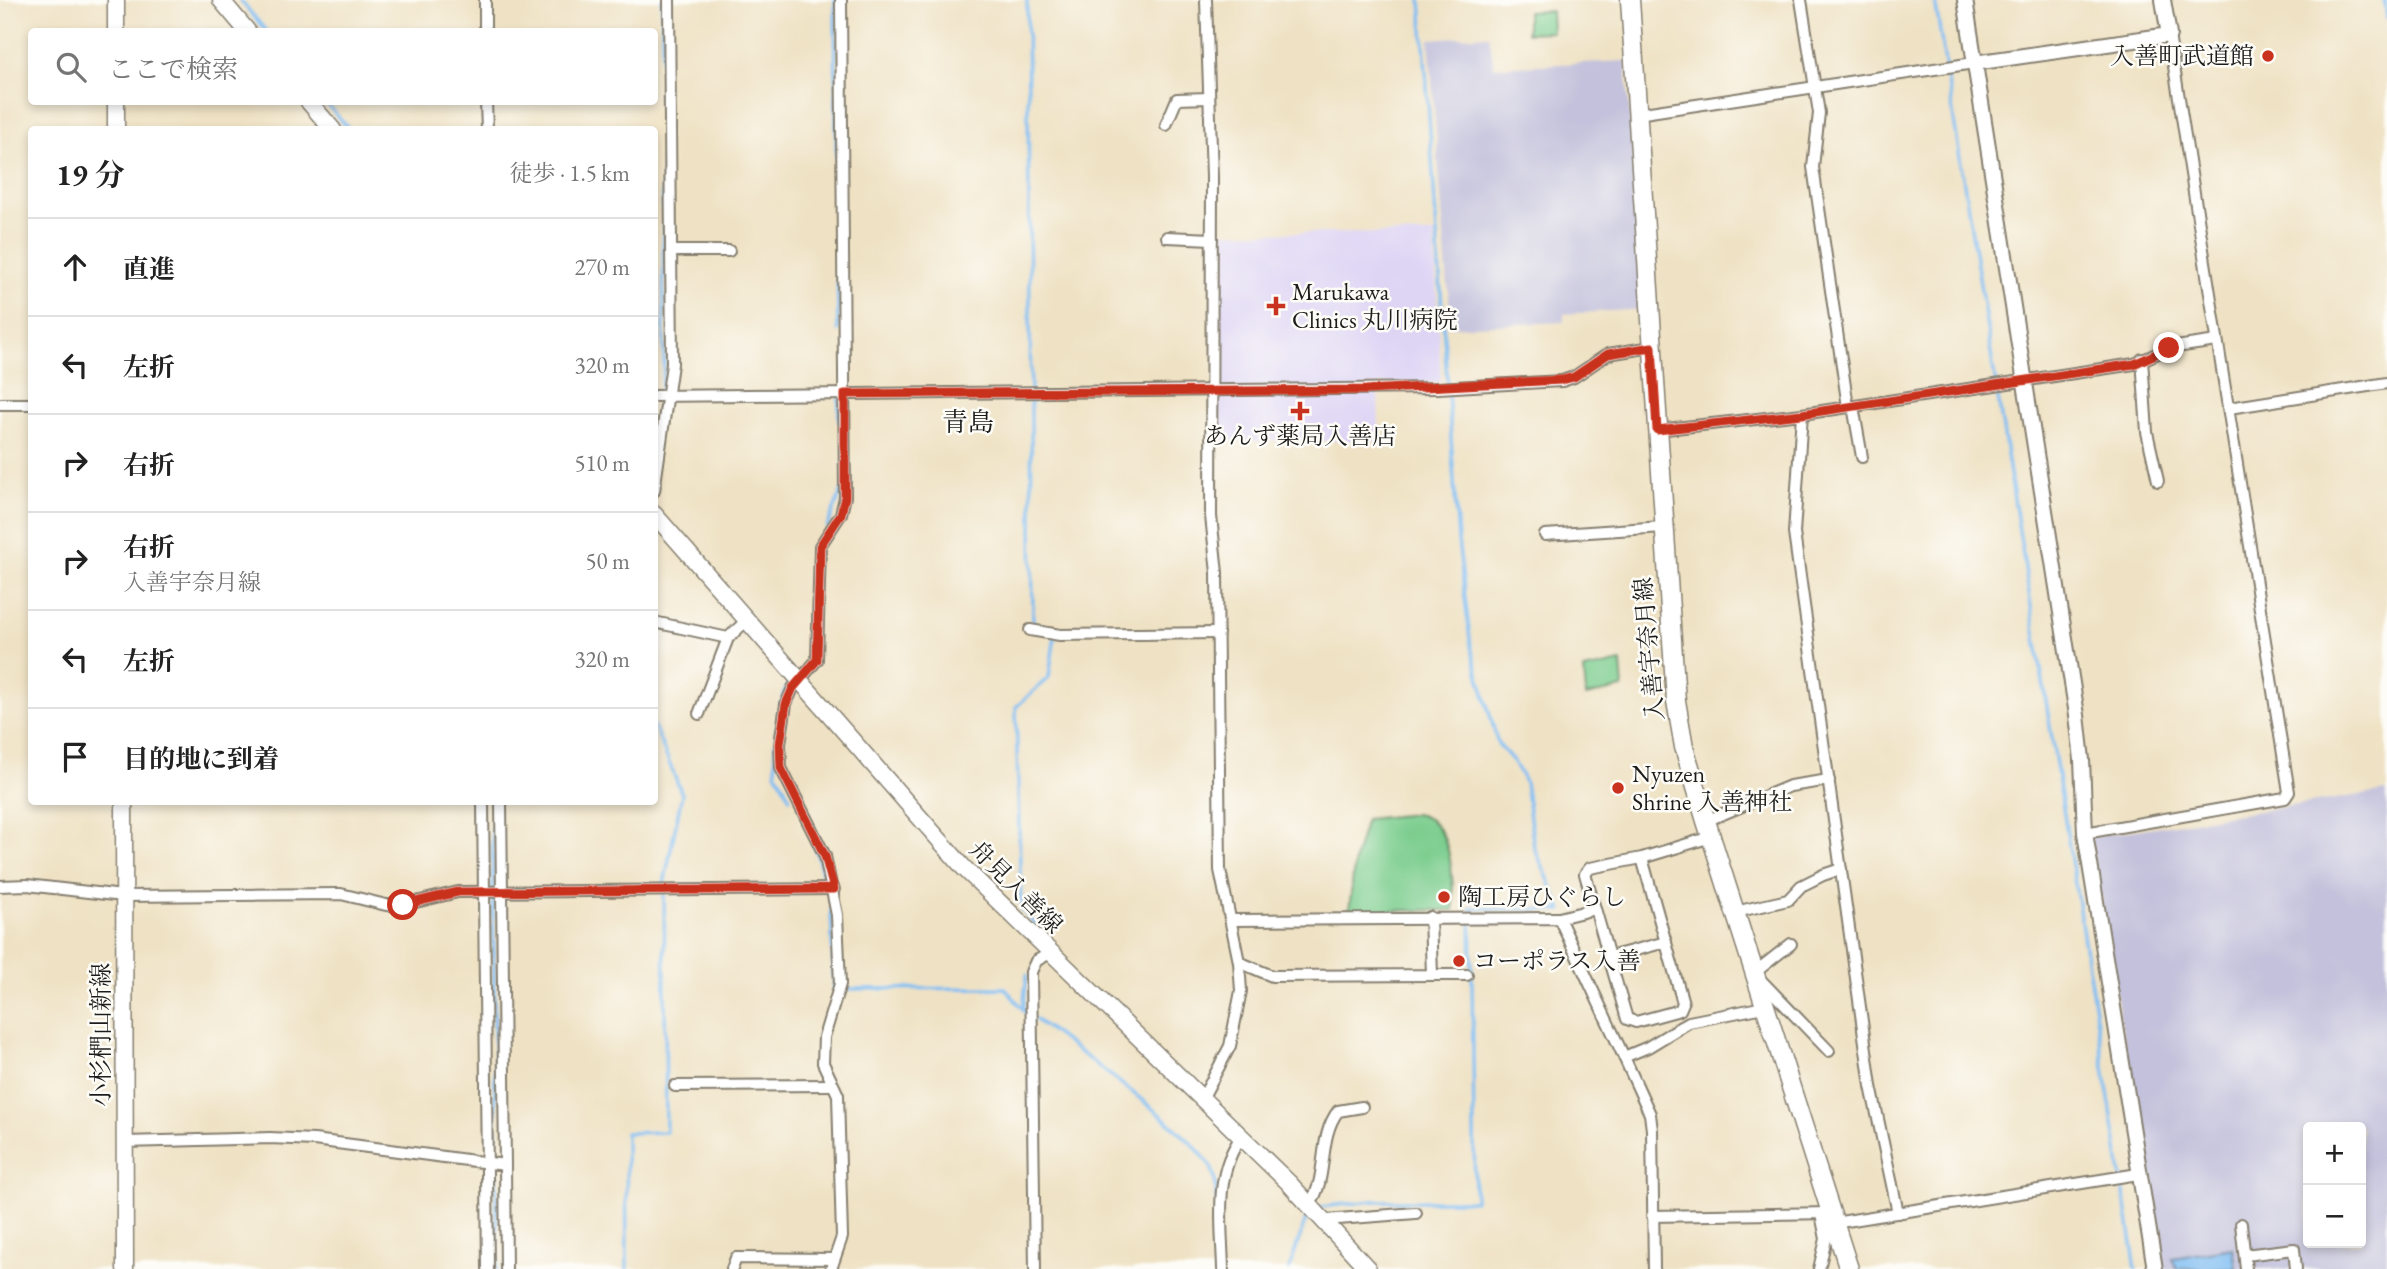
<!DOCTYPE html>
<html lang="ja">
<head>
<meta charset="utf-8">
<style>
	:root { --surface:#fff; --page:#f6f6f6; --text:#222; --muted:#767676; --line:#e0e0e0 }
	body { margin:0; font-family:"EB Garamond","Noto Serif JP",serif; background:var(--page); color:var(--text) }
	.controls { position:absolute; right:21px; bottom:21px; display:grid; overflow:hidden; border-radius:7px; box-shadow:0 4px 10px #0003 }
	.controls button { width:63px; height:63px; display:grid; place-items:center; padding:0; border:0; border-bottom:2px solid var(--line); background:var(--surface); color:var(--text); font:35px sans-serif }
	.stop { position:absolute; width:21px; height:21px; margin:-16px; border:5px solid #c8321e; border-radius:50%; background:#fff }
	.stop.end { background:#c8321e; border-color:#fff; box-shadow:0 2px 7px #0008 }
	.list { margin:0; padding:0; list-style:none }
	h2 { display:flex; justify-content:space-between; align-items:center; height:91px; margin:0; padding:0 28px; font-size:30px }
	h2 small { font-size:23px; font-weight:400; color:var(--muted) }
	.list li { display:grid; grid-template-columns:46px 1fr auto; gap:21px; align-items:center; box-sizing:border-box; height:98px; padding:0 28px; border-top:2px solid var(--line) }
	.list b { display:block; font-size:26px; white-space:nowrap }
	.list p { margin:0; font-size:23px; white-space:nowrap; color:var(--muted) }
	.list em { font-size:23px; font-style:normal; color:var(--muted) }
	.icon { flex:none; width:38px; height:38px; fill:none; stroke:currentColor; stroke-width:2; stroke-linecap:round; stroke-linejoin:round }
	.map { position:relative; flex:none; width:2387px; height:1269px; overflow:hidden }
	.search { position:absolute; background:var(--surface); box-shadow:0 4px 10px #0003; left:28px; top:28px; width:630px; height:77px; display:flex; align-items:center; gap:18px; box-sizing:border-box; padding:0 24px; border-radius:7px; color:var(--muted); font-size:26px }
	.panel { position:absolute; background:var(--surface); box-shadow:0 4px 10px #0003; left:28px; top:126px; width:630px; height:679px; border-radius:7px }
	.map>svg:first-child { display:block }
</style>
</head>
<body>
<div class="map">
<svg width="2387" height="1269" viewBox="0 0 2387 1269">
	<rect width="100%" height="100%" fill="#fdfcf7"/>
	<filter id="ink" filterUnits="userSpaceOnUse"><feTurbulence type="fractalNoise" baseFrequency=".0143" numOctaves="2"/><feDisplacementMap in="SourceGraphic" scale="14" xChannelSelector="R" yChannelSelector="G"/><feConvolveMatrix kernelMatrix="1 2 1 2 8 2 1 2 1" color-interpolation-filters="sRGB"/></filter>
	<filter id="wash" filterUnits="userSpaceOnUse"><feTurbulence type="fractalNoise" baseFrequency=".00686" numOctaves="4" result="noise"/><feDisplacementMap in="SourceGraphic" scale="28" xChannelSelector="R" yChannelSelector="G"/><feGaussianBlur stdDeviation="1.57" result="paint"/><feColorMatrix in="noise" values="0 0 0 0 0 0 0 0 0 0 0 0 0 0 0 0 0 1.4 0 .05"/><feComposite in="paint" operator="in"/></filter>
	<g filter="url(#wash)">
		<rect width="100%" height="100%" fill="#efe2c4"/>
		<path fill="#ded5f5" d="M1217,232L1434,234L1441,382L1378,384L1379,441H1218Z"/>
		<g fill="#c3c1db" fill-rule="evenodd">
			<path d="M1489,35L1494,67L1626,61L1644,309L1564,314V322L1451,327L1429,39Z"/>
			<path d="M2387,791V1269H2162L2090,837ZM2308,1127H2361V1243H2308Z"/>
		</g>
		<g fill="#7ccd8e" stroke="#4c7455" stroke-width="2">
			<path d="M1551,11L1552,32L1527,33V12Z"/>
			<path d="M1621,662L1623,688L1586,696L1584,670Z"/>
			<path d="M1415,814C1455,820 1452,880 1454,910L1349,911L1355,858L1366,819Z"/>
		</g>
		<path fill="#80bef3" stroke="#4e6d88" stroke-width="2" d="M2233,1248L2236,1269H2177L2172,1258Z"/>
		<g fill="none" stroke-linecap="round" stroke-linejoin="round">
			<g stroke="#80bef3" stroke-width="3.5">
				<path d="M240,0L267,32"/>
				<path d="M835,0L838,330"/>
				<path d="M1027,0L1033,625L1056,628L1049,677L1016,707L1021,909L1051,941L1048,943"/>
				<path d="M1935,0L2136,1269"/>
				<path d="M2384,0L2387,18"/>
				<path d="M325,102L350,130"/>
				<path d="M839,398V421"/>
				<path d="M657,431L664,366L662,0"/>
				<path d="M827,527L841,492"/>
				<path d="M814,590L815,549"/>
				<path d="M776,735L784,692L792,680"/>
				<path d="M775,743L776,772L790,798"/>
				<path d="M492,802L497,1269"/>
				<path d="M813,842L825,881"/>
				<path d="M831,909L834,989"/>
				<path d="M842,989L1005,988L1028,1015"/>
				<path d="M1023,1009L1027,975"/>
				<path d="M1035,1019C1069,1045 1202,1138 1213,1172C1220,1192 1215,1246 1215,1269"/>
				<path d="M1320,1207L1373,1201H1475L1471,908L1562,910L1534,847L1525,782L1514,762L1498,744L1471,647L1458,540L1421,0"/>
				<path d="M627,1269L626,1133L666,1132L664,884L682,794L654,726"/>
				<path d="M1289,1269L1306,1219L1311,1214"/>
			</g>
		</g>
	</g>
	<g filter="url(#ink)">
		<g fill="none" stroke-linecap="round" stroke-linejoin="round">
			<g stroke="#867f70" stroke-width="14">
				<g id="minor">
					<path d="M485,0V32"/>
					<path d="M1801,0L1819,113L1813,167L1848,407"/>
					<path d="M486,102L487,130"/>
					<path d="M1637,114L1974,63"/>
					<path d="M1166,125L1177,99L1209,98"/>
					<path d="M1167,237L1212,239"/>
					<path d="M671,251H729"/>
					<path d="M2142,359L2147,432L2158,481"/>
					<path d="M654,396L1438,388L1562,381L1574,377L1608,354L1652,347"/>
					<path d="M0,404H32"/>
					<path d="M1853,406L1862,457"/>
					<path d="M2229,408L2387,383"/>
					<path d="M1802,414L1794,533L1871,1086L1898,1213"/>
					<path d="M1657,430L1802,414L2134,364L2169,348L2217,341"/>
					<path d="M654,491L672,364L669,0"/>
					<path d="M1545,535L1663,527"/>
					<path d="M654,622L728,638L746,621"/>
					<path d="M1030,630L1060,635L1218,633"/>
					<path d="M699,714L728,638"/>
					<path d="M483,802L488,1269"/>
					<path d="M1706,821L1790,786L1829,780"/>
					<path d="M2085,833L2285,798L2289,792L2169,35"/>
					<path d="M1642,858L1590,868L1585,874L1627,1019L1636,1022L1680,1010L1683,1003L1642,858L1711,837"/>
					<path d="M0,886L27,885L123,896L341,894L386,905H403L458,892L834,889"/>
					<path d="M1735,912L1788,900L1801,886L1823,875L1841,869"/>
					<path d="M1559,918L1595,909"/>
					<path d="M1231,920L1559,918L1624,1057L1648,1047L1689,1022L1764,1007"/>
					<path d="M1791,944L1754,973L1829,1051"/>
					<path d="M1609,957L1666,942"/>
					<path d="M1239,962L1272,976L1432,975L1430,917"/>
					<path d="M1432,975H1467"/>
					<path d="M1624,1057L1650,1114L1652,1130L1654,1269"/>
					<path d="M675,1086L832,1085"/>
					<path d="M1202,1099L1230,1046L1241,991L1239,962L1220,870L1217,573L1211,516L1212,177L1206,0"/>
					<path d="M125,1142L270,1138L314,1140L505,1165L501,802"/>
					<path d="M505,1165L506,1269"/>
					<path d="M1310,1204C1329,1176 1317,1139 1338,1111L1362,1107"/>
					<path d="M1652,1216L1831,1213"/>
					<path d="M1325,1220L1416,1213"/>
					<path d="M1834,1223L2138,1174"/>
					<path d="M2241,1224L2246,1269"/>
					<path d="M2245,1255L2294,1249L2296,1269"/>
					<path d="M732,1269L736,1258L834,1259"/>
					<path d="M831,1269L842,1237L838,1095L823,1063L824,1037L840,984L837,915L825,856L781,768L780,744L786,704L793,688L817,660L820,546L841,514L845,497L841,0"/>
					<path d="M1035,1269L1031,972L1036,961L1050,953"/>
					<path d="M1223,1269C1222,1224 1213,1174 1242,1136"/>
					<path d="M1819,1269L1826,1239L1821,1214"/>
				</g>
			</g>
			<g stroke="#867f70" stroke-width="18">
				<g id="tertiary">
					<path d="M1965,0L2077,715L2082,760L2085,833L2155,1269"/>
					<path d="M1974,63L2169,35L2163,0"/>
				</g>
			</g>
			<g stroke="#867f70" stroke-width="19">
				<g id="secondary">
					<path d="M116,0V32"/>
					<path d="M221,0L248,32"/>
					<path d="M116,102V130"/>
					<path d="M309,102L333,130"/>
					<path d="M654,514L964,868L1288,1182L1368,1269"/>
					<path d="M124,802L125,1269"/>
				</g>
			</g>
			<g stroke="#867f70" stroke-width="21">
				<path id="primary" d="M1630,0L1676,701L1684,747L1706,821L1849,1269"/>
			</g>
			<use href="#minor" stroke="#fff" stroke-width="10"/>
			<use href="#tertiary" stroke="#fff" stroke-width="14"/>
			<use href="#secondary" stroke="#fff" stroke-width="16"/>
			<use href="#primary" stroke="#fff" stroke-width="18"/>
		</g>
	</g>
	<g fill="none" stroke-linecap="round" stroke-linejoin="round" filter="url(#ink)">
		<path stroke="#c8321e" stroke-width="9" d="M403,905L458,892L834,889L825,856L781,768L780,744L786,704L793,688L817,660L820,546L841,514L845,497V394L1366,390L1562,380L1574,377L1608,354L1652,347L1657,430L1802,414L2134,364L2169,348"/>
	</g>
	<g fill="#c8321e" stroke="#fdfcf7" stroke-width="2.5">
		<circle cx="2268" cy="56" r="7"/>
		<path d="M1272.5 295.5h7v7h7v7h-7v7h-7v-7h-7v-7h7z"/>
		<path d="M1296.5 400.5h7v7h7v7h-7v7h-7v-7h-7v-7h7z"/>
		<circle cx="1618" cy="788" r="7"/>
		<circle cx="1444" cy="897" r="7"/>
		<circle cx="1459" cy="961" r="7"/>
	</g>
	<g text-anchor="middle" stroke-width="5" stroke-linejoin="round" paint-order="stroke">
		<g font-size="24" fill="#1c1c1c" stroke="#fdfcf7" text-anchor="start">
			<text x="2254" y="64" text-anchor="end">入善町武道館</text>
			<text x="1292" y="300">Marukawa<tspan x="1292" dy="28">Clinics 丸川病院</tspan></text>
			<text x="1300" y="444" text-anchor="middle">あんず薬局入善店</text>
			<text x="1632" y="782">Nyuzen<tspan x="1632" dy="28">Shrine 入善神社</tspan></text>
			<text x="1458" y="905">陶工房ひぐらし</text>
			<text x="1473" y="969">コーポラス入善</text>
		</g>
		<g font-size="24" fill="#1c1c1c" stroke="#fdfcf7">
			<text transform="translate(1649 649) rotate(-95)" y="8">入善宇奈月線</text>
			<text transform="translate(1016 887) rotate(45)" y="8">舟見入善線</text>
			<text transform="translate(101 1035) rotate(-90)" y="8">小杉椚山新線</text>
		</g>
		<g font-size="26" fill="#1c1c1c" stroke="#fdfcf7">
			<text x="968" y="431">青島</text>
		</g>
	</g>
</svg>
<div class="controls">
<button>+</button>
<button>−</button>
</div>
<div class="stop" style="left:403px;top:905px"></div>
<div class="stop end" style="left:2169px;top:348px"></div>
<div class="search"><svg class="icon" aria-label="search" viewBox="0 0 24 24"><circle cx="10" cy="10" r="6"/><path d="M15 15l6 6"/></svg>ここで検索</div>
<section class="panel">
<h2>19 分<small>徒歩 · 1.5 km</small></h2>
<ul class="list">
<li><svg class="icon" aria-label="ahead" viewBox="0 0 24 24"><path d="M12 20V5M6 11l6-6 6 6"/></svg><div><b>直進</b></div><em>270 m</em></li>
<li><svg class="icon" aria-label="left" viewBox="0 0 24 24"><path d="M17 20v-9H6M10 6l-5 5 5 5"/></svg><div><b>左折</b></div><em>320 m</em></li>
<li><svg class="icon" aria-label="right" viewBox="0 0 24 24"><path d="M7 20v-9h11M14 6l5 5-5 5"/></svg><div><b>右折</b></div><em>510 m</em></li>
<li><svg class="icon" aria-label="right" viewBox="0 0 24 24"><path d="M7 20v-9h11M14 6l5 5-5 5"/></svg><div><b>右折</b><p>入善宇奈月線</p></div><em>50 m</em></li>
<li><svg class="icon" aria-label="left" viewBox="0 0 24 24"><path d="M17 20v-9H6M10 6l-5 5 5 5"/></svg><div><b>左折</b></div><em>320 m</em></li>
<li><svg class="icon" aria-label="arrive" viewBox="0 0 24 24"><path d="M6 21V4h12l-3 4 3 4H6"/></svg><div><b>目的地に到着</b></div></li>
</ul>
</section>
</div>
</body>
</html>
